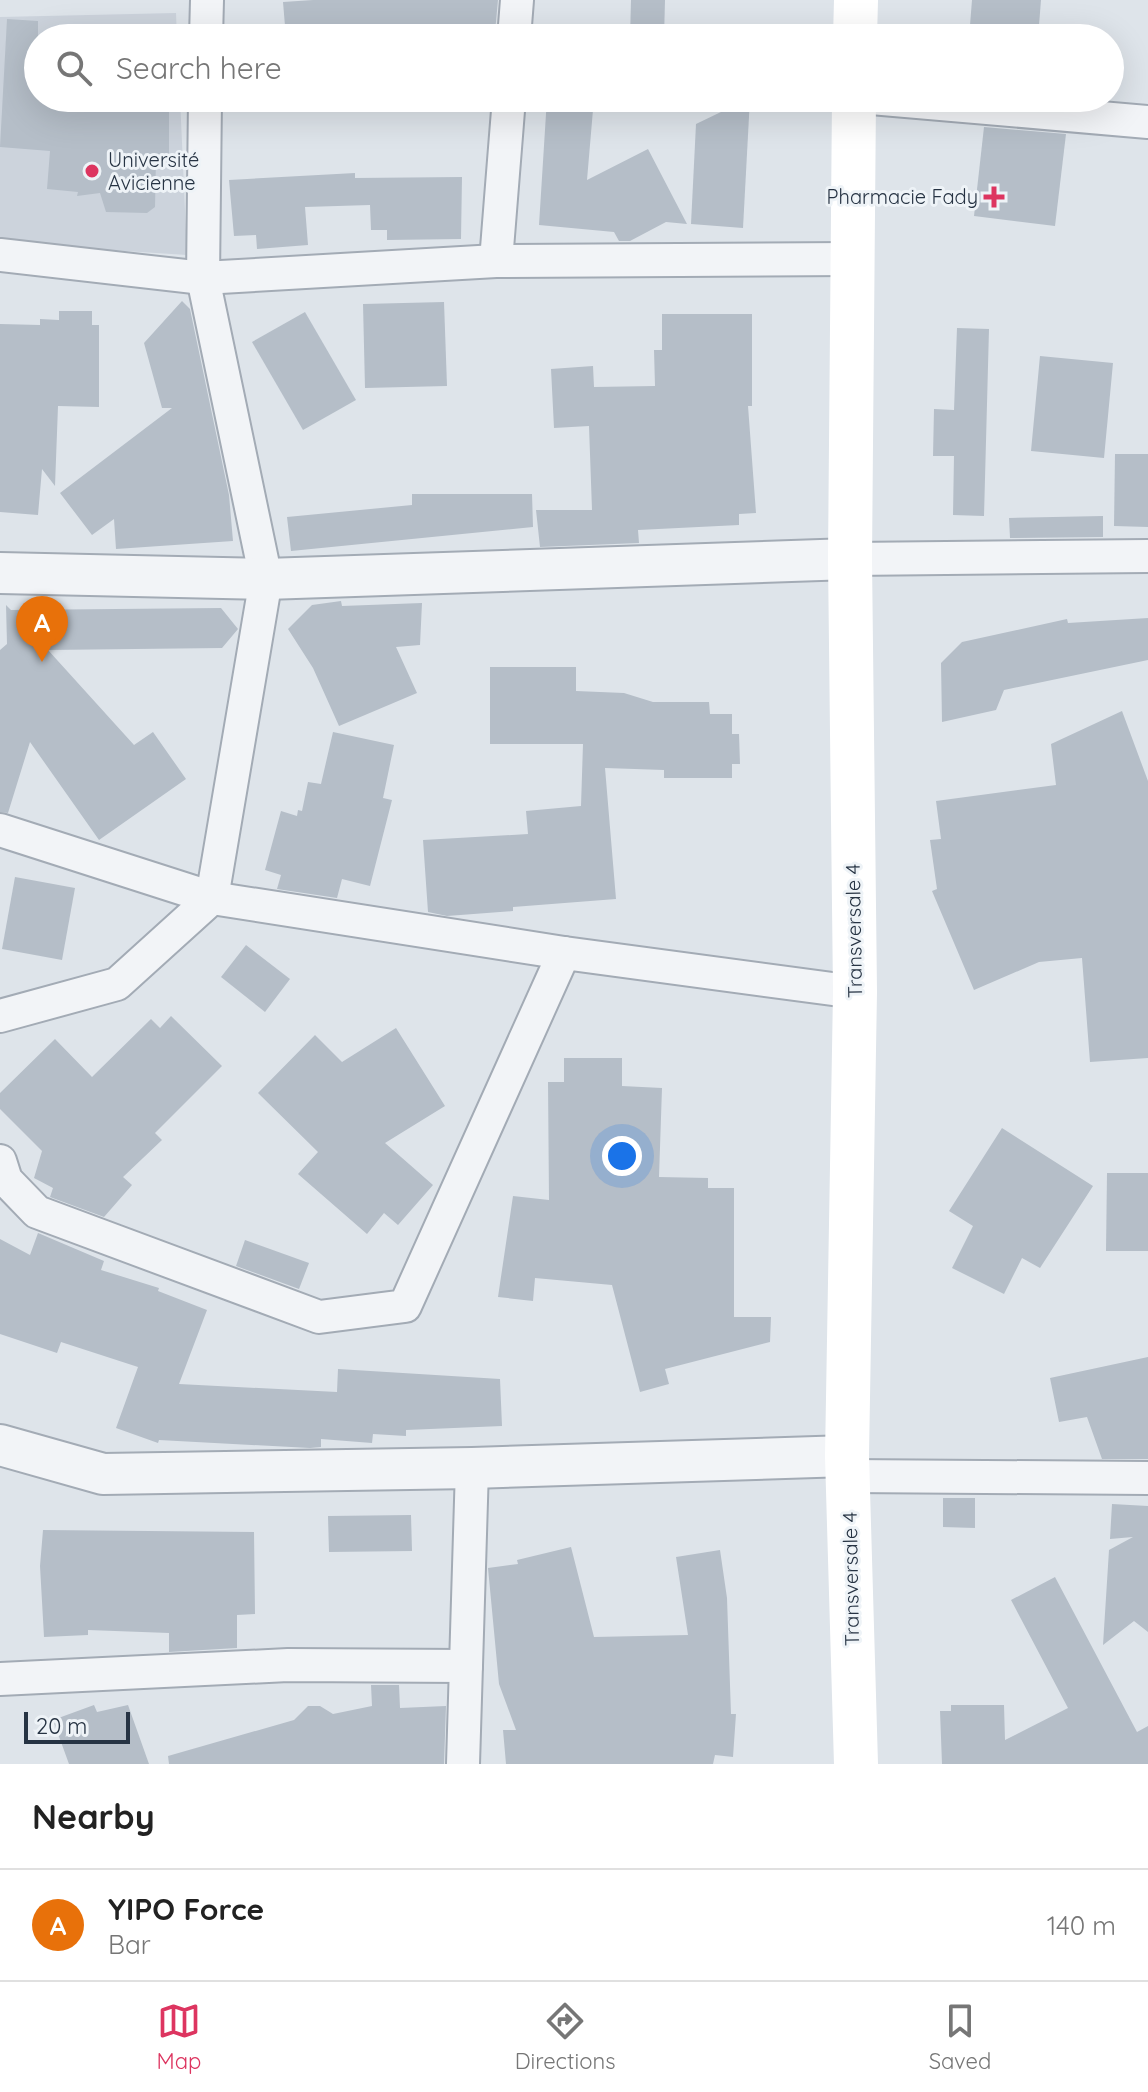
<!DOCTYPE html>
<html lang="en">
<head>
<meta charset="utf-8">
<style>
	:root { --surface:#fff; --page:#f2f2f2; --text:#222; --muted:#767676; --line:#e0e0e0; --accent:#dd3560 }
	body { margin:0; font-family:Quicksand,sans-serif; background:var(--page); color:var(--text) }
	.scale { position:absolute; left:24px; bottom:20px; width:106px; box-sizing:border-box; padding-left:8px; border:4px solid #263343; border-top:0; font-size:22px; line-height:28px; white-space:nowrap; color:#263343; -webkit-text-stroke:6px #eef3f7; paint-order:stroke }
	.you { position:absolute; left:622px; top:1156px; width:28px; height:28px; margin:-20px; border:6px solid #fff; border-radius:50%; background:#1a73e8; box-shadow:0 0 0 12px #1a73e833 }
	.badge { display:grid; place-items:center; width:52px; height:52px; border-radius:50%; background:var(--accent); color:#fff; font-size:26px; font-weight:700 }
	.pin { position:absolute; translate:-50% -66px; filter:drop-shadow(0 2px 4px #0008) }
	.pin::after { content:''; position:absolute; top:42px; width:28px; height:24px; background:inherit; clip-path:polygon(0 0,100% 0,50% 100%) }
	.list { margin:0; padding:0; list-style:none }
	h2 { display:flex; justify-content:space-between; align-items:center; height:104px; margin:0; padding:0 32px; font-size:34px }
	h2 small { font-size:26px; font-weight:400; color:var(--muted) }
	.list li { display:grid; grid-template-columns:52px 1fr auto; gap:24px; align-items:center; box-sizing:border-box; height:112px; padding:0 32px; border-top:2px solid var(--line) }
	.list b { display:block; font-size:30px; white-space:nowrap }
	.list p { margin:0; font-size:26px; white-space:nowrap; color:var(--muted) }
	.list em { font-size:26px; font-style:normal; color:var(--muted) }
	.icon { flex:none; width:44px; height:44px; fill:none; stroke:currentColor; stroke-width:2; stroke-linecap:round; stroke-linejoin:round }
	.map { position:relative; flex:none; width:1148px; height:1764px; overflow:hidden }
	.search { position:absolute; background:var(--surface); box-shadow:0 8px 32px #0002; left:24px; right:24px; top:24px; height:88px; display:flex; align-items:center; gap:20px; box-sizing:border-box; padding:0 28px; border-radius:44px; color:var(--muted); font-size:30px }
	.sheet { height:216px; background:var(--surface) }
	nav { display:flex; justify-content:space-around; align-items:center; box-sizing:border-box; height:112px; border-top:2px solid var(--line); background:var(--surface); font-size:22px; color:var(--muted) }
	nav a { display:grid; justify-items:center; gap:4px }
	nav .on { color:var(--accent) }
	.map>svg:first-child { display:block }
</style>
</head>
<body>
<div class="map">
<svg width="1148" height="1764" viewBox="0 0 1148 1764">
	<rect width="100%" height="100%" fill="#dee4ea"/>
	<path fill="#ccd3dc" d="M176,13L177,38H38V98H180L187,255L0,243V17Z"/>
	<g fill="#b5bec8">
		<path d="M313,0H498L495,32L439,29V38H286L283,2Z"/>
		<path d="M631,0H665L664,38H630Z"/>
		<path d="M972,0H1041L1038,38H969Z"/>
		<path d="M7,19L38,21V98H169V158H156L155,207L147,213L106,212L100,193L77,196L78,192L47,189L50,151L0,147Z"/>
		<path d="M547,98H594L587,180L648,149L687,224L666,222L630,241H619L614,232L539,225Z"/>
		<path d="M750,98L743,228L691,224L696,124Z"/>
		<path d="M984,127L1066,134L1055,226L974,216Z"/>
		<path d="M355,173V178L462,177L461,239L387,240V230H371L370,205L305,207L308,245L257,249L256,235L234,236L229,180Z"/>
		<path d="M182,301L190,309L229,495L233,541L116,549L114,519L92,535L60,493L172,408H162L144,343Z"/>
		<path d="M444,302L447,386L365,388L363,304Z"/>
		<path d="M59,311H92V325H99V407L58,406L55,486L42,469L38,515L0,512V324L40,325V319L59,320Z"/>
		<path d="M305,312L356,400L303,430L252,342Z"/>
		<path d="M662,314H752V406H748L756,513L739,514V525L638,530L639,543L540,547L536,510H592L589,426L554,428L551,369L593,366L594,387L655,386L654,350H662Z"/>
		<path d="M957,328L989,329L984,516L953,515L954,456H933L934,409L954,410Z"/>
		<path d="M1040,356L1113,363L1104,458L1031,451Z"/>
		<path d="M1115,454H1148V527L1114,526Z"/>
		<path d="M412,494H532L533,527L291,551L287,517L412,505Z"/>
		<path d="M1103,516V537L1010,538L1009,518Z"/>
		<path d="M341,601L342,606L422,603L420,645L396,647L417,693L339,726L313,668L288,629L312,605Z"/>
		<path d="M6,605L11,610L221,608L238,629L222,648L48,650L134,745L153,732L186,779L99,840L30,742L8,813L0,812V650L7,644Z"/>
		<path d="M1148,618V660L1004,690L996,710L942,722L941,663L962,642L1067,619L1068,623Z"/>
		<path d="M490,667H576V691L624,693L653,702H709L710,714H732V734H739L740,764H732V778H664V770L605,768L616,899L513,907V911L447,916L428,912L423,840L528,834L526,811L581,806L583,744H490Z"/>
		<path d="M1122,711L1148,781V1058L1090,1062L1082,958L1039,962L974,990L932,891L937,889L930,840L941,839L936,801L1056,785L1051,744Z"/>
		<path d="M333,732L394,745L383,798L392,800L370,886L342,879L337,898L277,889L281,875L265,870L281,811L297,816L298,810L302,811L308,782L321,784Z"/>
		<path d="M15,877L75,888L62,960L2,949Z"/>
		<path d="M246,945L290,979L265,1012L221,977Z"/>
		<path d="M171,1016L222,1066L155,1133L162,1140L123,1177L132,1185L104,1217L50,1197L53,1188L34,1178L42,1151L0,1109V1093L55,1039L92,1077L151,1019L160,1028Z"/>
		<path d="M396,1028L445,1106L385,1143L433,1185L398,1225L384,1213L367,1234L298,1174L318,1152L258,1093L315,1035L342,1062Z"/>
		<path d="M564,1058H622V1086L662,1088L659,1177L708,1178V1188H734V1317H771L770,1342L665,1369L669,1384L640,1392L612,1285L535,1278L533,1301L498,1297L513,1196L549,1200L548,1082H564Z"/>
		<path d="M1002,1128L1093,1186L1040,1268L1022,1258L1004,1294L952,1268L973,1226L949,1211Z"/>
		<path d="M1107,1173H1148V1251H1106Z"/>
		<path d="M38,1233L104,1261L101,1270L159,1288L158,1291L207,1310L179,1384L337,1392L338,1369L500,1379L502,1426L406,1430V1436L373,1434L372,1443L321,1439V1447L310,1448L159,1440L158,1443L116,1428L138,1367L61,1342L57,1353L0,1334V1239L30,1255Z"/>
		<path d="M245,1240L309,1263L299,1289L236,1266Z"/>
		<path d="M1148,1357V1459H1102L1087,1417L1059,1422L1050,1378Z"/>
		<path d="M943,1498H975V1528L943,1527Z"/>
		<path d="M1112,1504L1148,1506V1632L1134,1621L1103,1645L1109,1550L1133,1537L1110,1539Z"/>
		<path d="M411,1515L412,1551L329,1552L328,1516Z"/>
		<path d="M43,1530L254,1532L255,1614L237,1615V1648L169,1652V1633L88,1630V1635L44,1637L40,1566Z"/>
		<path d="M571,1547L594,1637L688,1635L676,1557L720,1550L727,1598L731,1714H736L733,1757L715,1755L713,1764H506L503,1730H516L499,1684L488,1568L518,1564L517,1560Z"/>
		<path d="M1055,1577L1137,1732L1148,1726V1764H942L940,1711H951V1705H1004L1005,1740L1068,1708L1011,1600Z"/>
		<path d="M371,1685H399L400,1708L446,1706L444,1764H169L168,1756L294,1720L308,1706H320L333,1714L372,1706Z"/>
		<path d="M94,1705L97,1712L128,1705L149,1764H69L53,1720Z"/>
	</g>
	<g fill="none" stroke-linecap="round" stroke-linejoin="round">
		<g stroke="#a3abb5" stroke-width="36">
			<g id="minor">
				<path d="M206,38L207,0"/>
				<path d="M514,38L517,0"/>
				<path d="M871,98L1148,122"/>
				<path d="M0,255L203,278L496,261L852,259"/>
				<path d="M496,261L509,98"/>
				<path d="M850,559L1148,556"/>
				<path d="M0,830L212,898L564,953L855,992"/>
				<path d="M0,1016L117,984L212,898L266,579L203,278L205,98"/>
				<path d="M0,1161L6,1180L37,1212L319,1317L405,1306L564,953"/>
				<path d="M849,1476L1148,1478"/>
				<path d="M0,1679L288,1665L466,1666"/>
				<path d="M463,1764L472,1468"/>
			</g>
		</g>
		<g stroke="#a3abb5" stroke-width="44">
			<g id="tertiary">
				<path d="M0,573L266,579L850,559"/>
				<path d="M0,1445L103,1474L472,1468L847,1456"/>
			</g>
		</g>
		<use href="#minor" stroke="#f2f4f7" stroke-width="32"/>
		<use href="#tertiary" stroke="#f2f4f7" stroke-width="40"/>
		<g stroke="#fff" stroke-width="44">
			<path d="M855,38L856,0"/>
			<path d="M854,98L850,559L855,992L847,1456L856,1764"/>
		</g>
	</g>
	<g fill="#dd3560" stroke="#eef3f7" stroke-width="3">
		<circle cx="92" cy="171" r="8"/>
		<path d="M990 185h8v8h8v8h-8v8h-8v-8h-8v-8h8z"/>
	</g>
	<g text-anchor="middle" stroke-width="6" stroke-linejoin="round" paint-order="stroke">
		<g font-size="20" fill="#263343" stroke="#eef3f7" text-anchor="start">
			<text x="108" y="167">Université<tspan x="108" dy="23">Avicienne</tspan></text>
			<text x="978" y="204" text-anchor="end">Pharmacie Fady</text>
		</g>
		<g font-size="20" fill="#263343" stroke="#eef3f7">
			<text transform="translate(854 931) rotate(-91)" y="7">Transversale 4</text>
			<text transform="translate(851 1579) rotate(-91)" y="7">Transversale 4</text>
		</g>
	</g>
</svg>
<div class="scale">20 m</div>
<div class="you"></div>
<div class="pin badge" style="left:42px;top:662px;background:#e8710a">A</div>
<div class="search"><svg class="icon" aria-label="search" viewBox="0 0 24 24"><circle cx="10" cy="10" r="6"/><path d="M15 15l6 6"/></svg>Search here</div>
</div>
<section class="sheet">
<h2>Nearby<small></small></h2>
<ul class="list">
<li><span class="badge" style="background:#e8710a">A</span><div><b>YIPO Force</b><p>Bar</p></div><em>140 m</em></li>
</ul>
</section>
<nav>
<a class="on"><svg class="icon" aria-label="map" viewBox="0 0 24 24"><path d="M3 6l6-2 6 2 6-2v14l-6 2-6-2-6 2zM9 4v14M15 6v14"/></svg>Map</a>
<a><svg class="icon" aria-label="directions" viewBox="0 0 24 24"><path d="M12 3l9 9-9 9-9-9zM9 14v-3h6M13 9l2 2-2 2"/></svg>Directions</a>
<a><svg class="icon" aria-label="saved" viewBox="0 0 24 24"><path d="M7 4h10v16l-5-4-5 4z"/></svg>Saved</a>
</nav>
</body>
</html>
